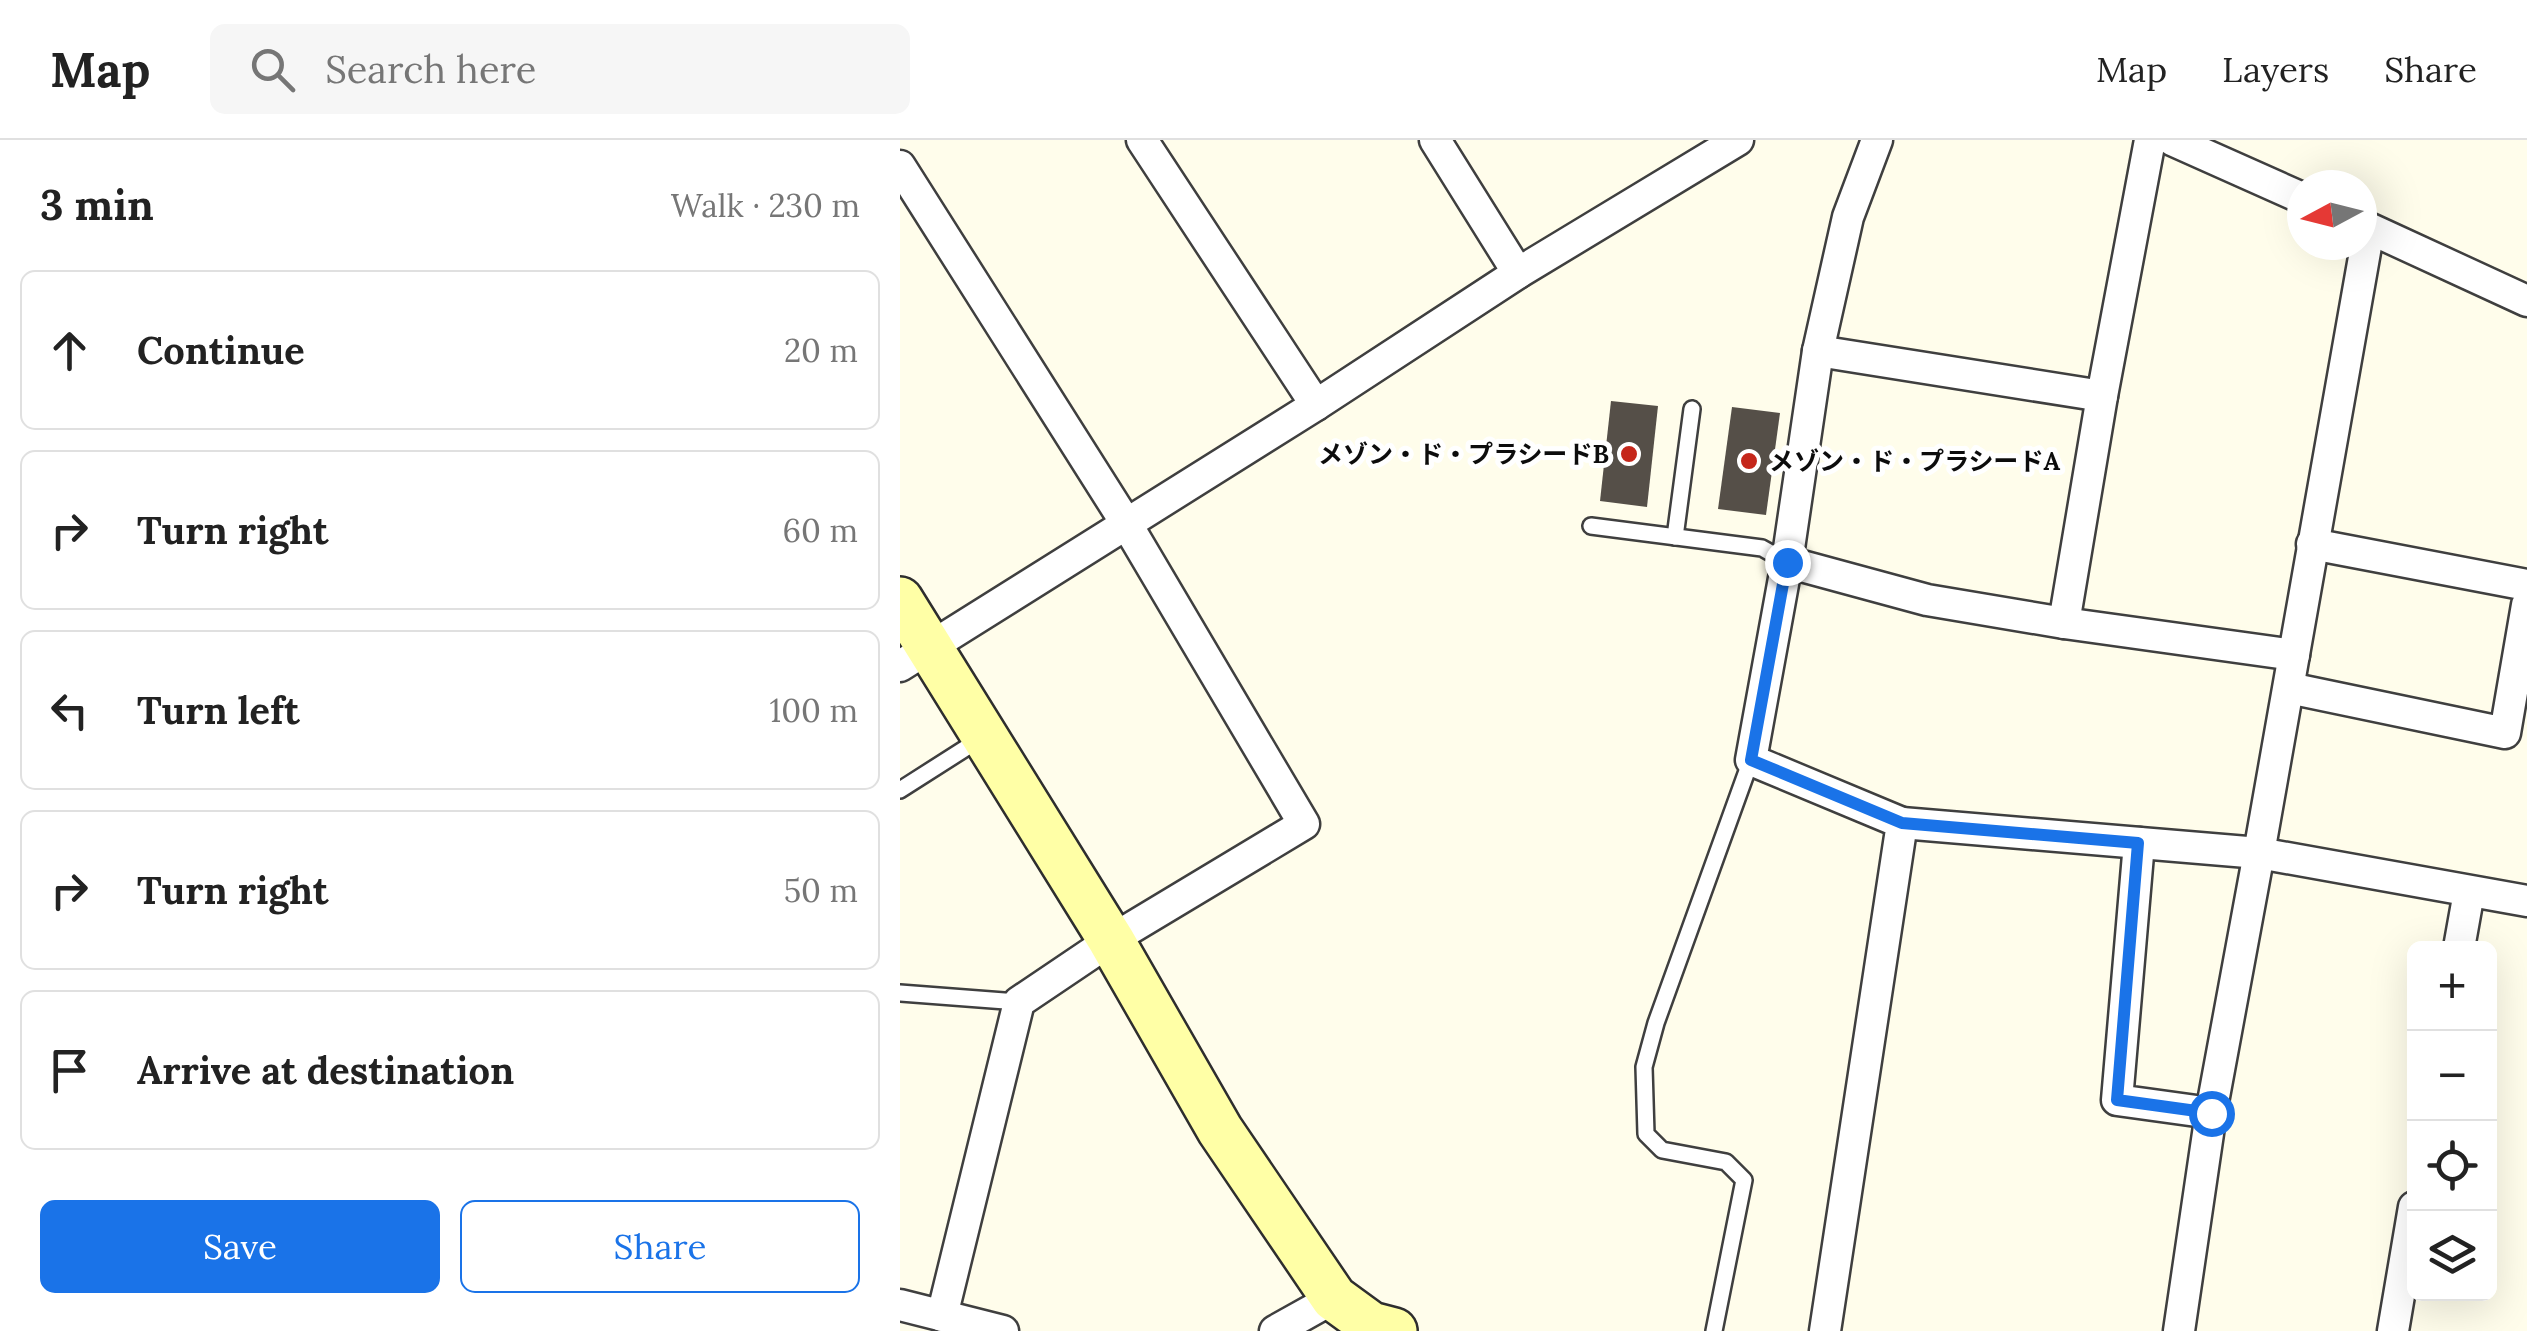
<!DOCTYPE html>
<html lang="en">
<head>
<meta charset="utf-8">
<style>
	:root { --surface:#fff; --page:#f6f6f6; --text:#222; --muted:#767676; --line:#e0e0e0; --accent:#1a73e8 }
	body { margin:0; font-family:Lora,"Noto Sans JP",serif; background:var(--page); color:var(--text) }
	.controls { position:absolute; right:30px; bottom:30px; display:grid; overflow:hidden; border-radius:15px; box-shadow:0 10px 40px #0002 }
	.controls button { width:90px; height:90px; display:grid; place-items:center; padding:0; border:0; border-bottom:2px solid var(--line); background:var(--surface); color:var(--text); font:50px sans-serif }
	.compass { position:absolute; left:1387px; top:30px; width:90px; height:90px; border-radius:50%; background:var(--surface); box-shadow:0 10px 40px #0002; rotate:263deg }
	.stop { position:absolute; width:30px; height:30px; margin:-22px; border:8px solid #1a73e8; border-radius:50%; background:#fff }
	.stop.end { background:#1a73e8; border-color:#fff; box-shadow:0 2px 10px #0008 }
	.list { margin:0; padding:0; list-style:none }
	h2 { display:flex; justify-content:space-between; align-items:center; height:130px; margin:0; padding:0 40px; font-size:42px }
	h2 small { font-size:32px; font-weight:400; color:var(--muted) }
	.list li { display:grid; grid-template-columns:65px 1fr auto; gap:30px; align-items:center; box-sizing:border-box; height:160px; margin:0 20px 20px; padding:0 20px; border:2px solid var(--line); border-radius:15px }
	.list b { display:block; font-size:38px; white-space:nowrap }
	.list em { font-size:32px; font-style:normal; color:var(--muted) }
	.actions { display:flex; gap:20px; padding:30px 40px }
	.actions a { flex:1; padding:22px 0; border:2px solid var(--accent); border-radius:15px; text-align:center; font-size:35px; color:var(--accent) }
	.actions .main { background:var(--accent); color:#fff }
	.icon { flex:none; width:55px; height:55px; fill:none; stroke:currentColor; stroke-width:2; stroke-linecap:round; stroke-linejoin:round }
	.map { position:relative; flex:none; width:1627px; height:1191px; overflow:hidden }
	header { display:flex; align-items:center; gap:60px; box-sizing:border-box; height:140px; padding:0 50px; background:var(--surface); border-bottom:2px solid var(--line) }
	header strong { font-size:48px }
	nav { display:flex; gap:55px; margin-inline-start:auto; font-size:35px }
	.search { width:700px; height:90px; background:var(--page); display:flex; align-items:center; gap:25px; box-sizing:border-box; padding:0 35px; border-radius:15px; color:var(--muted); font-size:38px }
	main { display:flex }
	aside { flex:1; background:var(--surface) }
	.map>svg:first-child { display:block }
</style>
</head>
<body>
<header>
<strong>Map</strong>
<div class="search"><svg class="icon" aria-label="search" viewBox="0 0 24 24"><circle cx="10" cy="10" r="6"/><path d="M15 15l6 6"/></svg>Search here</div>
<nav><a>Map</a><a>Layers</a><a>Share</a></nav>
</header>
<main>
<aside>
<h2>3 min<small>Walk · 230 m</small></h2>
<ul class="list">
<li><svg class="icon" aria-label="ahead" viewBox="0 0 24 24"><path d="M12 20V5M6 11l6-6 6 6"/></svg><div><b>Continue</b></div><em>20 m</em></li>
<li><svg class="icon" aria-label="right" viewBox="0 0 24 24"><path d="M7 20v-9h11M14 6l5 5-5 5"/></svg><div><b>Turn right</b></div><em>60 m</em></li>
<li><svg class="icon" aria-label="left" viewBox="0 0 24 24"><path d="M17 20v-9H6M10 6l-5 5 5 5"/></svg><div><b>Turn left</b></div><em>100 m</em></li>
<li><svg class="icon" aria-label="right" viewBox="0 0 24 24"><path d="M7 20v-9h11M14 6l5 5-5 5"/></svg><div><b>Turn right</b></div><em>50 m</em></li>
<li><svg class="icon" aria-label="arrive" viewBox="0 0 24 24"><path d="M6 21V4h12l-3 4 3 4H6"/></svg><div><b>Arrive at destination</b></div></li>
</ul>
<div class="actions"><a class="main">Save</a><a>Share</a></div>
</aside>
<div class="map">
<svg width="1627" height="1191" viewBox="0 0 1627 1191">
	<rect width="100%" height="100%" fill="#fffdeb"/>
	<g fill="#554f48">
		<path d="M711,261L758,266L747,367L700,361Z"/>
		<path d="M832,267L880,273L866,375L818,369Z"/>
	</g>
	<g fill="none" stroke-linecap="round" stroke-linejoin="round">
		<g stroke="#3f3f3f" stroke-width="20">
			<g id="lane">
				<path d="M691,386L862,408L887,422"/>
				<path d="M775,397L792,269"/>
				<path d="M0,650L80,599"/>
				<path d="M0,853L119,862"/>
				<path d="M814,1191L844,1040L826,1022L762,1010L746,994L744,927L756,883L851,620"/>
			</g>
		</g>
		<g stroke="#3f3f3f" stroke-width="35">
			<g id="street">
				<path d="M242,0L416,265"/>
				<path d="M535,0L618,133"/>
				<path d="M1272,0L1402,58"/>
				<path d="M0,26L226,383L404,684L211,800L119,862L42,1176"/>
				<path d="M1462,85L1627,161"/>
				<path d="M918,211L1202,256"/>
				<path d="M1412,404L1627,445"/>
				<path d="M887,422L1027,460L1164,483L1394,515"/>
				<path d="M1164,483L1202,256L1250,0"/>
				<path d="M0,526L416,265L618,133L838,0"/>
				<path d="M1389,548L1605,593L1627,465"/>
				<path d="M1002,683L1359,713L1627,761"/>
				<path d="M1239,703L1217,960L1311,973"/>
				<path d="M1559,808L1569,752"/>
				<path d="M0,1165L103,1191"/>
				<path d="M375,1191L434,1158"/>
				<path d="M925,1191L1002,683L851,620L887,422L918,211L948,77L977,0"/>
				<path d="M1279,1191L1311,973L1359,713L1469,89"/>
				<path d="M1493,1191L1514,1067"/>
			</g>
		</g>
		<g stroke="#2e2e2e" stroke-width="50">
			<path id="secondary" d="M0,460L211,800L320,990L434,1158L471,1185L494,1191"/>
		</g>
		<use href="#lane" stroke="#fff" stroke-width="15"/>
		<use href="#street" stroke="#fff" stroke-width="30"/>
		<use href="#secondary" stroke="#ffffa6" stroke-width="45"/>
	</g>
	<g fill="none" stroke-linecap="round" stroke-linejoin="round">
		<path stroke="#1a73e8" stroke-width="12" d="M887,422L851,620L1002,683L1238,703L1217,960L1311,973"/>
	</g>
	<g fill="#c5271b" stroke="#fff" stroke-width="4">
		<circle cx="729" cy="314" r="10"/>
		<circle cx="849" cy="321" r="10"/>
	</g>
	<g text-anchor="middle" stroke-width="10" stroke-linejoin="round" paint-order="stroke">
		<g font-size="25" font-weight="bold" fill="#0c0c0c" stroke="#fff" text-anchor="end">
			<text x="709" y="323">メゾン・ド・プラシードB</text>
			<text x="869" y="330" text-anchor="start">メゾン・ド・プラシードA</text>
		</g>
	</g>
</svg>
<div class="controls">
<button>+</button>
<button>−</button>
<button><svg class="icon" aria-label="locate" viewBox="0 0 24 24"><circle cx="12" cy="12" r="6"/><path d="M12 2v4M12 18v4M2 12h4M18 12h4"/></svg></button>
<button><svg class="icon" aria-label="layers" viewBox="0 0 24 24"><path d="M12 4l9 5-9 5-9-5zM3 14l9 5 9-5"/></svg></button>
</div>
<svg class="compass" viewBox="-18 -18 36 36"><path d="M0-13l5 13h-10z" fill="#e53935"/><path d="M0 13l5-13h-10z" fill="#767676"/></svg>
<div class="stop" style="left:1311px;top:973px"></div>
<div class="stop end" style="left:887px;top:422px"></div>
</div>
</main>
</body>
</html>
